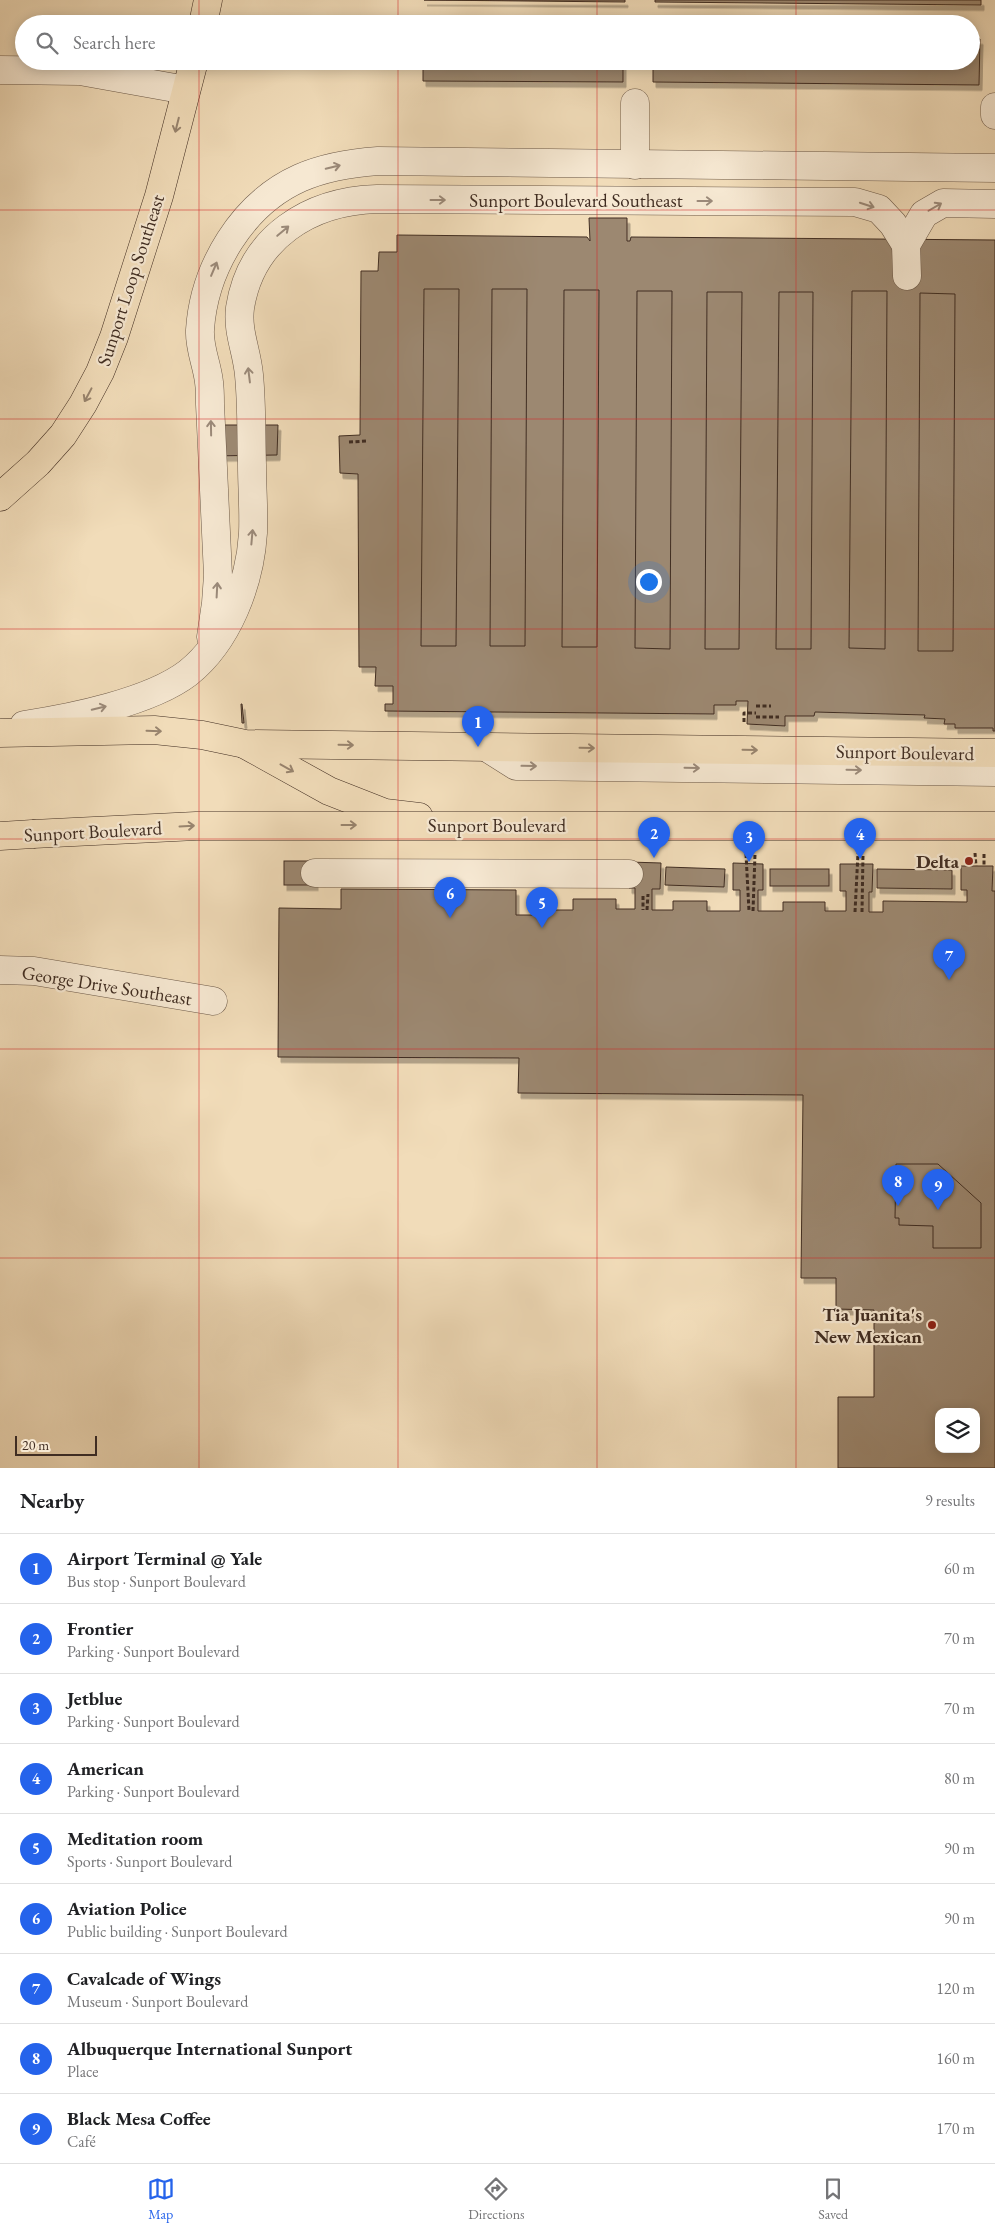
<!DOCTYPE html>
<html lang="en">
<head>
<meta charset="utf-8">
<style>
	:root { --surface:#fff; --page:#f6f6f6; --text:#202124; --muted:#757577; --line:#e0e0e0; --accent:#2563eb }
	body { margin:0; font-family:"EB Garamond",serif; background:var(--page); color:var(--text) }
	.controls { position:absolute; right:15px; bottom:15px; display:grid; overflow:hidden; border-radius:10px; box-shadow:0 2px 12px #0003 }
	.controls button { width:45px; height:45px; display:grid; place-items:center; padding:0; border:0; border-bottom:1px solid var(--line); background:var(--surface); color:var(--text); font:25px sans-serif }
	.scale { position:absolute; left:15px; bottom:12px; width:82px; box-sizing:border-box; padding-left:5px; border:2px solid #402d22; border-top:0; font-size:14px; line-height:18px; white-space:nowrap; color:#402d22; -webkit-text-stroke:4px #f6e8d2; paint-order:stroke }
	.you { position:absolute; left:648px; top:581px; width:18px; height:18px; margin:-12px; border:4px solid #fff; border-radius:50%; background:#1a73e8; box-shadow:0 0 0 8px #1a73e833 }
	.badge { display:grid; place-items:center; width:32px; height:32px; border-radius:50%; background:var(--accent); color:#fff; font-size:16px; font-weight:700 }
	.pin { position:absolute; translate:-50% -41px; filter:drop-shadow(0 1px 2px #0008) }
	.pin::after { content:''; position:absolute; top:26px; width:18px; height:15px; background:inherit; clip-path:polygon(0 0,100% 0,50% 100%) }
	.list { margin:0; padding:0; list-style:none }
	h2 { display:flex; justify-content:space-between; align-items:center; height:65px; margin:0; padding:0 20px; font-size:21px }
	h2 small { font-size:16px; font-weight:400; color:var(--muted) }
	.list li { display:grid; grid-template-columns:32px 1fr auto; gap:15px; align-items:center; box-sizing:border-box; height:70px; padding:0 20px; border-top:1px solid var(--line) }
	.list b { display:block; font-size:19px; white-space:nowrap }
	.list p { margin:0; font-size:16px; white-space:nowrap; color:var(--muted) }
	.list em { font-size:16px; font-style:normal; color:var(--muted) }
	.icon { flex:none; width:28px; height:28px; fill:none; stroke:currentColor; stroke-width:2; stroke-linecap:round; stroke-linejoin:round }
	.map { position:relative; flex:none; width:995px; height:1468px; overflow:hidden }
	.search { position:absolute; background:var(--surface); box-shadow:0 2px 12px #0003; left:15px; right:15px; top:15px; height:55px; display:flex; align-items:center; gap:12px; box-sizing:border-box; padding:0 18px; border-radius:28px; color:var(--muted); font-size:19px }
	.sheet { height:695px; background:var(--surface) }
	nav { display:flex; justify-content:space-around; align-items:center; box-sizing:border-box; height:70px; border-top:1px solid var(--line); background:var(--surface); font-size:14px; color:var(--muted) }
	nav a { display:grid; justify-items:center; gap:2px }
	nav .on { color:var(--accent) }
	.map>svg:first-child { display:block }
</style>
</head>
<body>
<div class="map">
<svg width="995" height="1468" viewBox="0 0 995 1468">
	<defs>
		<filter id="shadow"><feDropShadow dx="3" dy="5.5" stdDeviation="0" flood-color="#0004"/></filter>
	</defs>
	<rect width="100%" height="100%" fill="#f1dcb9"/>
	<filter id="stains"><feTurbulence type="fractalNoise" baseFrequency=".004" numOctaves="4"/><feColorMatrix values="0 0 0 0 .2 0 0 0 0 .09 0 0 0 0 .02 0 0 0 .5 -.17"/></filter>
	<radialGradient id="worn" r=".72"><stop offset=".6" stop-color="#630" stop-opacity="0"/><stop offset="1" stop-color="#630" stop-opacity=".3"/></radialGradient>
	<g fill="#9c8871" stroke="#402d22" fill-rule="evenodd" filter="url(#shadow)">
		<path d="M424,0H625V2Z"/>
		<path d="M655,0H981V5L655,2Z"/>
		<path d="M971,39H980L979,85L653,82V61H971Z"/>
		<path d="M423,61H623V82L423,81Z"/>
		<path d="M589,218H627V241H630L631,237L995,240V731H993V728H955V724H944L945,719L924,718L925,715L815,712L814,716H785V726L747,724L748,701H736V705H714V714L385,711V704H393V686H375L376,667H359L358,474L340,473L339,436L360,435L361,271H378L379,252H397V235L587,237L590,241Z"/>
		<path d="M424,289H459L456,646H421Z"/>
		<path d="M492,289H527L525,646H490Z"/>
		<path d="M564,290H599L597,647H562Z"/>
		<path d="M637,291H672L670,649L635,648Z"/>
		<path d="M852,291H887L885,649L849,648Z"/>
		<path d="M707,292H742L739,649H705Z"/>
		<path d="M779,292H813L811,649H776Z"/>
		<path d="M920,293L955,294L953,651H918Z"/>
		<path d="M211,425H278L277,455L211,456Z"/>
		<path d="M241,704H242L244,723H242Z"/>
		<rect x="284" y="861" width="31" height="24"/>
		<path d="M629,862L661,863L660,889H652V910H673V901H707V911H740V890H733V863L763,864V890H758V911H783V902H825V911H846V891H840V864H873L872,892H869V912H883V901L967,902V890H961V866H993L992,891H995V1468H838V1397H874V1310L836,1309V1278H801L803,1095L518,1093L519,1058L278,1057L279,908L341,909V889L516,890V915H551V910H573V899H616V909H635V888H629ZM939,1412H976V1449H939Z"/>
		<path d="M666,867L725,869L724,887L665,885Z"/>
		<rect x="770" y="869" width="59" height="17"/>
		<path d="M877,869L952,870V889L877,888Z"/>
		<path d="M896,1164H938L981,1203V1248H933V1226L899,1225V1218H895Z"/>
	</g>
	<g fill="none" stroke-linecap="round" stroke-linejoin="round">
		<g stroke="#6c5948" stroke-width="29">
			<g id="minor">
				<path d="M0,70L80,71L186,90"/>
				<path d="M635,103V165"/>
				<path d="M995,107V115"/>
				<path d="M907,276L906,245L924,214L943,203L995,204"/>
				<path d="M211,637L216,603L218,575C215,518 213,461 210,404C210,397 210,389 209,382C207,364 199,348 200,330C204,268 242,204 300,178C325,167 350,163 378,161L995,168"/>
				<path d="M24,725C71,718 150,702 188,673C228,641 250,583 253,533C254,511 252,488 252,465C251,435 252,405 249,375C247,351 237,332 240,308C251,237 310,201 377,199L855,202L879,209L893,224L906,245"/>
				<path d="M486,747L516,766L995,772"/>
				<path d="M315,873L629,874"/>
				<path d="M0,970L34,971L213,1001"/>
			</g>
		</g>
		<g stroke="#402d22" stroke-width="29">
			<g id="major">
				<path d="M203,24L208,0"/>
				<path d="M0,497L38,463L63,435L83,404L100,372L114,337L159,196L194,61"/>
				<path d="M0,733L154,730L202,735L245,744L995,753"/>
				<path d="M246,745L329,791L385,813L419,817"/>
				<path d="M0,836L33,834"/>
			</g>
		</g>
		<g stroke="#402d22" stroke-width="3" stroke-dasharray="4 2.5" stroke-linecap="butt">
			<path d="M349,442L368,441"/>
			<path d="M756,706H771"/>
			<path d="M756,717H779"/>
			<path d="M744,722V713H756"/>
			<path d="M975,853L976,866"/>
			<path d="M746,854L749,911"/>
			<path d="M984,854V866"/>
			<path d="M643,896V910"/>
			<path d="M647,910L648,894"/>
			<path d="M753,911L755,854"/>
			<path d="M855,912L858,853"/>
			<path d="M862,912L863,854"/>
		</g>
		<use href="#minor" stroke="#f6e8d2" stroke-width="28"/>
		<use href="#major" stroke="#f1dcb9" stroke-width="28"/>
		<g stroke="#402d22" stroke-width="29" stroke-linecap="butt">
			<path id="major-bridge" d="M33,834L196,826H995"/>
		</g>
		<use href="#major-bridge" stroke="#f1dcb9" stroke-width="28"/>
	</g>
	<defs><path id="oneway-shaft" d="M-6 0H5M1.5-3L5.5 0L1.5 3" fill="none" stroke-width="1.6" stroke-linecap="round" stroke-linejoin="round" transform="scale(1.25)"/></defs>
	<g stroke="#98846e">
		<use href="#oneway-shaft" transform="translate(177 125) rotate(104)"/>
		<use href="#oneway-shaft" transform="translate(88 395) rotate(118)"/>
		<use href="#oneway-shaft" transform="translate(154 731) rotate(2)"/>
		<use href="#oneway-shaft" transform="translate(346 745) rotate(1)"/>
		<use href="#oneway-shaft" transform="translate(587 748) rotate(1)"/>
		<use href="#oneway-shaft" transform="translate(750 750) rotate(1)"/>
		<use href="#oneway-shaft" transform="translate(287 768) rotate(29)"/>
		<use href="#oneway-shaft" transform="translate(349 825)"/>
		<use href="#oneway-shaft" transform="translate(187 826) rotate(-3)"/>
	</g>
	<g stroke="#9b8a7a">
		<use href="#oneway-shaft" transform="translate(333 167) rotate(-13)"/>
		<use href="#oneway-shaft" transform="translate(438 200)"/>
		<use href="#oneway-shaft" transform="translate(705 201)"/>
		<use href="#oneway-shaft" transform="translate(867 205) rotate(18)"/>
		<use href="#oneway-shaft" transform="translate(935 207) rotate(-30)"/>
		<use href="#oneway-shaft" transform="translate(283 231) rotate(-40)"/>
		<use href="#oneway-shaft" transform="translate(214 269) rotate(-67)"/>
		<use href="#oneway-shaft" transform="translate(249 375) rotate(-97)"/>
		<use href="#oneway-shaft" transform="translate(211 428) rotate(-91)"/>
		<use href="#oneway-shaft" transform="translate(252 537) rotate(-85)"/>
		<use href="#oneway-shaft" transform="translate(217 590) rotate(-87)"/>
		<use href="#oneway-shaft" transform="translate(99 708) rotate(-14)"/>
		<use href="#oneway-shaft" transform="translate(529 766) rotate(1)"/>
		<use href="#oneway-shaft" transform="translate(692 768) rotate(1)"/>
		<use href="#oneway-shaft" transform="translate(854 770) rotate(1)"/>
	</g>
	<path fill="none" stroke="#d62828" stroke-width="1" stroke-opacity="0.55" d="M199,0V24M398,0V24M597,0V24M796,0V24M199,61V1468M398,61V1468M597,61V1468M796,61V1468M0,210H995M0,419H995M0,629H995M0,839H995M0,1049H995M0,1258H995"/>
	<g fill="#8f2418" stroke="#f6e8d2" stroke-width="2">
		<circle cx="969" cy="861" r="5"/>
		<circle cx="932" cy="1325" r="5"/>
	</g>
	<g text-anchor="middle" stroke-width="4.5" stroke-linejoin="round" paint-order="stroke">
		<g font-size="19" fill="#402d22" stroke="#f6e8d2">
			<text x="576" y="207">Sunport Boulevard Southeast</text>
			<text transform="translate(130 280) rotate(-72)" y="7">Sunport Loop Southeast</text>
			<text transform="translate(905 752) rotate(1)" y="7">Sunport Boulevard</text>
			<text x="497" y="832">Sunport Boulevard</text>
			<text transform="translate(93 831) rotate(-3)" y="7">Sunport Boulevard</text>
			<text transform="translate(107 985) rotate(9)" y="7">George Drive Southeast</text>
		</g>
		<g font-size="19" font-weight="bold" fill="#402d22" stroke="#f6e8d2" text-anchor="end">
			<text x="959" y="868">Delta</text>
			<text x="922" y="1321">Tia Juanita's<tspan x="922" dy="22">New Mexican</tspan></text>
		</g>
	</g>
	<rect width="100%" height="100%" filter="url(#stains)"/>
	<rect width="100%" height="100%" fill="url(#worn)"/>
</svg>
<div class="controls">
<button><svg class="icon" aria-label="layers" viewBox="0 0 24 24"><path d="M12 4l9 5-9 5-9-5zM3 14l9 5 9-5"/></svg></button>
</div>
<div class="scale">20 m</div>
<div class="you"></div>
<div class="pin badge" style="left:478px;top:747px">1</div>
<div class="pin badge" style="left:654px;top:858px">2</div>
<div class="pin badge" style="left:749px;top:862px">3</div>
<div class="pin badge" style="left:860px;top:859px">4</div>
<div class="pin badge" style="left:542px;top:928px">5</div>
<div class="pin badge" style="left:450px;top:918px">6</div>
<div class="pin badge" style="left:949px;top:980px">7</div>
<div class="pin badge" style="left:898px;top:1206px">8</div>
<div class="pin badge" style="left:938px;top:1210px">9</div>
<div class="search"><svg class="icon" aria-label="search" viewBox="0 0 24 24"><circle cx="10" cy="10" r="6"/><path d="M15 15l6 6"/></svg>Search here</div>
</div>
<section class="sheet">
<h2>Nearby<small>9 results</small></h2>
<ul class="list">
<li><span class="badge">1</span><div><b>Airport Terminal @ Yale</b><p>Bus stop · Sunport Boulevard</p></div><em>60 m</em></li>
<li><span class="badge">2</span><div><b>Frontier</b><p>Parking · Sunport Boulevard</p></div><em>70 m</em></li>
<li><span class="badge">3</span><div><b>Jetblue</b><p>Parking · Sunport Boulevard</p></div><em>70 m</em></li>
<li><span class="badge">4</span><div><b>American</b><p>Parking · Sunport Boulevard</p></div><em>80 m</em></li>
<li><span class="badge">5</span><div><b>Meditation room</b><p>Sports · Sunport Boulevard</p></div><em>90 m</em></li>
<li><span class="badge">6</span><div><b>Aviation Police</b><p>Public building · Sunport Boulevard</p></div><em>90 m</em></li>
<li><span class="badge">7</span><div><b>Cavalcade of Wings</b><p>Museum · Sunport Boulevard</p></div><em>120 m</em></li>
<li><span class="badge">8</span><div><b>Albuquerque International Sunport</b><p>Place</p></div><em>160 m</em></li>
<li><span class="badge">9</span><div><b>Black Mesa Coffee</b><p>Café</p></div><em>170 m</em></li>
</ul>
</section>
<nav>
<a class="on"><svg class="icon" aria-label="map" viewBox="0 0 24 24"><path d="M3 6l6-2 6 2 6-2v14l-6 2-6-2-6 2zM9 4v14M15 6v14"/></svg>Map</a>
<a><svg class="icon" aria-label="directions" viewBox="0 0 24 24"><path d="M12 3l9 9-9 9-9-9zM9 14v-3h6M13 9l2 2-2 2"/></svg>Directions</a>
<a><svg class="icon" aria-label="saved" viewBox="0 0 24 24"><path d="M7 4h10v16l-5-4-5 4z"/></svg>Saved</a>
</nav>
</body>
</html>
